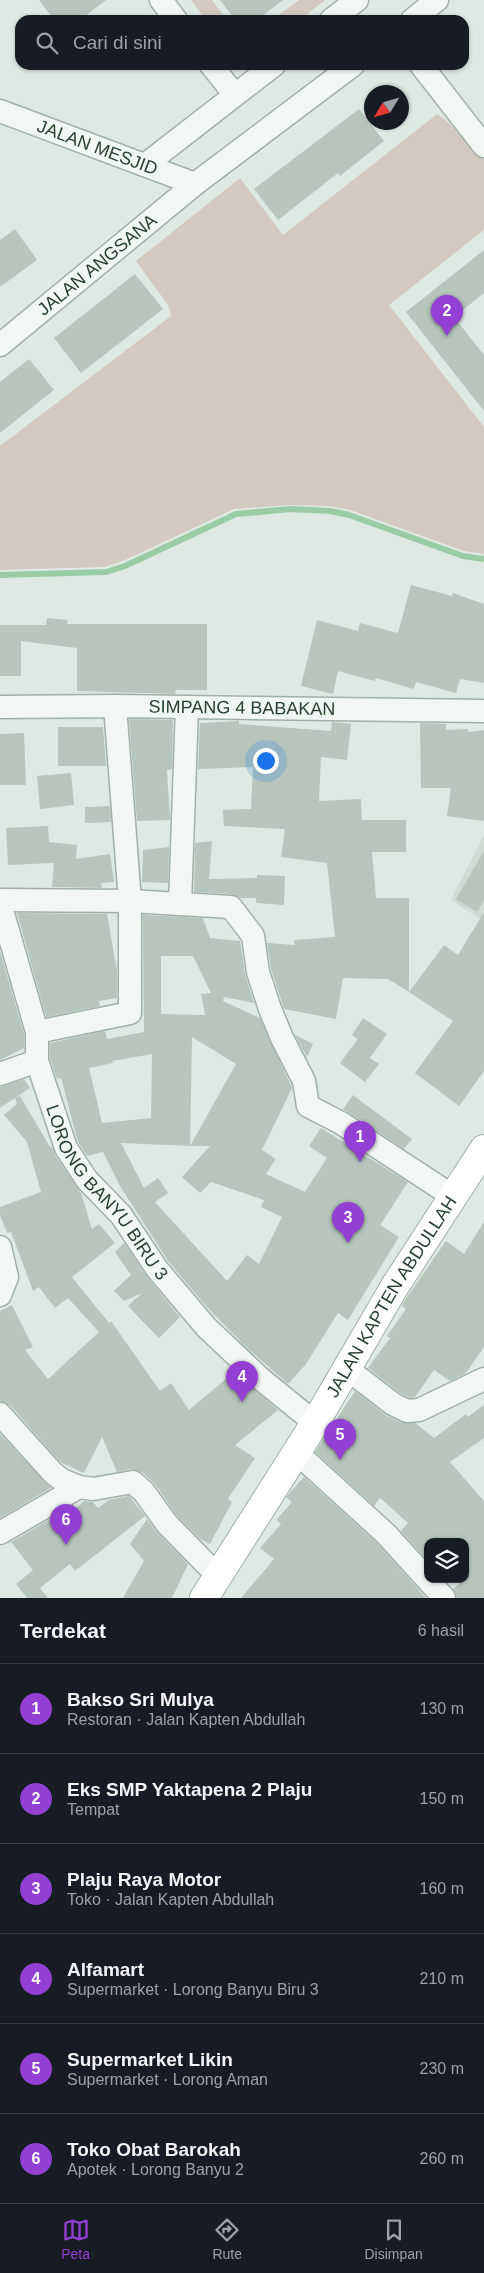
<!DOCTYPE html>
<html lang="id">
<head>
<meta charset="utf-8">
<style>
	:root { --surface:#171b24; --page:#20242c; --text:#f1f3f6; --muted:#9ea1a6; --line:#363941; --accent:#933fd4 }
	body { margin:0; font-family:Arial,sans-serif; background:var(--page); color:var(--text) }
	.controls { position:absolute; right:15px; bottom:15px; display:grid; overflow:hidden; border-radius:10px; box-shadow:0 1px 4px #0004 }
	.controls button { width:45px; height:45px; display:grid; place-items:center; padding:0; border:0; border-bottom:1px solid var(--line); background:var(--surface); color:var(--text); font:25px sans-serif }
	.compass { position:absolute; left:364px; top:85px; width:45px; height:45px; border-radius:50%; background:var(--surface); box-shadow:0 1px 4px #0004; rotate:232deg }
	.you { position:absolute; left:265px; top:760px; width:18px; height:18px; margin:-12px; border:4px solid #fff; border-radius:50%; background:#1a73e8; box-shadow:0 0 0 8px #1a73e833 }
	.badge { display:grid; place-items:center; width:32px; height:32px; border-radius:50%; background:var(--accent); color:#fff; font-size:16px; font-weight:700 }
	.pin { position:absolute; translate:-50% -41px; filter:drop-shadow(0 1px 2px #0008) }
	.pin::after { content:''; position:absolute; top:26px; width:18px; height:15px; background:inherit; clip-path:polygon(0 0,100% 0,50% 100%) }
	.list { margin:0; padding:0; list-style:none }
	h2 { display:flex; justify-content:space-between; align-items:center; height:65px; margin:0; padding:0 20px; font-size:21px }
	h2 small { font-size:16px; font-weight:400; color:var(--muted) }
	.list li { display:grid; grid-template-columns:32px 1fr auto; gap:15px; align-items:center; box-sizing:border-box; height:90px; padding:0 20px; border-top:1px solid var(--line) }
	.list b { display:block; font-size:19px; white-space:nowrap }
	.list p { margin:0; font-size:16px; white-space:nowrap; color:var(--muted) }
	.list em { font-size:16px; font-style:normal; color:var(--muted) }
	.icon { flex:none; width:28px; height:28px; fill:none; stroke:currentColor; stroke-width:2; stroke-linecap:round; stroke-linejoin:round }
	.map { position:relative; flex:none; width:484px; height:1598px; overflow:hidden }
	.search { position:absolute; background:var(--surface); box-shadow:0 1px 4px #0004; left:15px; right:15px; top:15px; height:55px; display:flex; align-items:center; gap:12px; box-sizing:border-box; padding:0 18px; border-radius:15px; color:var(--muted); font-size:19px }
	.sheet { height:605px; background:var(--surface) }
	nav { display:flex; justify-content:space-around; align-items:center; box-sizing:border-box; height:70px; border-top:1px solid var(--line); background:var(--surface); font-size:14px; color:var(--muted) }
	nav a { display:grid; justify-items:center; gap:2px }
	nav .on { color:var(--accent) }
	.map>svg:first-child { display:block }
</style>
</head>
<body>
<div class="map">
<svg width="484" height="1598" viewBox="0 0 484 1598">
	<rect width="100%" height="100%" fill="#dfe9e3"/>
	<path fill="#cddbd2" d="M484,835V921L451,900Z"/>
	<g fill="#d4c9c0">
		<path d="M191,0H212L227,20H206Z"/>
		<path d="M299,0H325L300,20H272Z"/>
		<path d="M437,114C456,125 465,147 484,159V230L389,305L484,427V554L464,551L350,510L330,506L291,505L234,509L123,561L105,567L0,570V446L171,316L168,305L136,261L240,178L283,235Z"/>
	</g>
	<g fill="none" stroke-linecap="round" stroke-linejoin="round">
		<path stroke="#99cba4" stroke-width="6" d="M0,575L106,572L125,566L236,514L291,509L330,511L349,515L463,556L484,559"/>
	</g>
	<g fill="#b6c6bc" fill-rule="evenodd">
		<path d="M39,0H106L80,20H54Z"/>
		<path d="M220,0H283L257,20H235Z"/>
		<path d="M359,109L384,141L340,176L338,173L278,220L254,189Z"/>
		<path d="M15,229L37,260L0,287V240Z"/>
		<path d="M484,250V293L454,317L484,355V411L406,312Z"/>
		<path d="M135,274L163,309L81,373L54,338Z"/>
		<path d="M29,359L54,390L0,433V382Z"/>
		<path d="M411,585L452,596L453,593L484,604V683L460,679L456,693L416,682L414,689L376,678L375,681L338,671L333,694L301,686L317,620L358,631L360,623L398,633Z"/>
		<path d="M47,618L68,620L67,624H207V690H175L176,694L77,691V648L21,641V676H0V625H46Z"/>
		<path d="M129,719L173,720L172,769L167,770L170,820L137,821Z"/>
		<path d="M239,721V724L331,731L332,722L351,724L347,760L321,757L319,801L361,799L362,820H406V852H372L376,898H409V992L388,979L343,978L336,1019L284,1009L271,969L267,943L295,945L294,940L335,937L327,863L281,857L285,829L224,826L223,810L251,809L253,767L198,769L200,723Z"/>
		<path d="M420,723L446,724V730L468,729V732L484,730V821L447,816L451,788H421Z"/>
		<path d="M58,727H103L106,766H58Z"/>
		<path d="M24,733L26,785H0V734Z"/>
		<path d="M71,773L74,805L40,809L37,776Z"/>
		<path d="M110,806L111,822L85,823V807Z"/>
		<path d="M48,826L49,842L77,845L76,859L110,854L114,882L101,883L102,888L52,887L54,863L8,865L6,828Z"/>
		<path d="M212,841L209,879L257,878V875L285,876L284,905L256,903V898H241L232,894L194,892L195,843Z"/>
		<path d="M169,847L168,883L142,882L143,850Z"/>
		<path d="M484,851V900L477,912L456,899Z"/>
		<path d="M484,912V1071L459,1106L415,1073L453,1021L409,992L444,945L458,955Z"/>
		<path d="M17,913L107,914L117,971V998L99,1001L100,1006L46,1017Z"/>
		<path d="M143,915L203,918L210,938L240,941L245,974L254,1003L224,997L223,1001L260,1018L292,1088L262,1150L276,1159L266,1174L305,1192L327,1158L309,1146L321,1128L408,1182L380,1225L399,1237L348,1320L338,1313L306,1364L288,1384L246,1347L205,1305L168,1261L120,1186L103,1152L87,1156L78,1142L61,1078L57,1079L50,1059V1043L105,1031L107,1039L144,1032ZM161,956H193L211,993L201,994L205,1015L161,1014ZM192,1037L236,1064L190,1146H210L182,1177L200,1193L211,1182L264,1200L261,1207L282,1217L259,1264L247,1255L227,1281L155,1202L168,1193L158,1178L144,1188L121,1143L190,1146ZM152,1054L151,1118L102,1123L89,1068L113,1063L112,1061Z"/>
		<path d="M0,951L24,1034V1048L0,1060Z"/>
		<path d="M363,1018L387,1034L370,1058L379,1064L365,1082L340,1063L358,1039L352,1035Z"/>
		<path d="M295,1035L313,1044L307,1057Z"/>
		<path d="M24,1079L30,1088L0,1108V1087Z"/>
		<path d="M353,1095L412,1139L404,1149L343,1109Z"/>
		<path d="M20,1096L50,1147H52L55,1155L81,1193L92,1229L99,1224L115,1243L72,1277L109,1323L111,1321L160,1391L171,1383L189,1410L234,1372L278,1410L235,1445L255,1458L228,1499L232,1502L210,1544L200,1539L177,1516L155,1484L142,1472L131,1469L117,1472L102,1437L84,1473L60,1462L10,1405L0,1401V1311L12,1305L33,1347L25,1350L48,1379L99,1332L68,1298L55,1308L39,1287L33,1291L11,1232L7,1233L0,1215V1207L41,1192L27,1142L4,1115L17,1104L15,1098Z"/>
		<path d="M484,1222V1347L466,1373L450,1381L434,1370L415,1397L410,1398L400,1393L368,1368L390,1338L387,1336L406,1309L402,1306L405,1300L446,1241L464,1254Z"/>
		<path d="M124,1243L147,1277L180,1317L159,1338L128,1306L142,1293L124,1301L114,1291L131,1275L115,1252Z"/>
		<path d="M355,1391L387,1416L402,1423H415L434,1438L466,1414L468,1417L484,1405V1438L450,1462L484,1501V1598H457L453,1589L465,1579V1542H428V1561L401,1531L408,1523L380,1498L374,1506L315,1452Z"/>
		<path d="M0,1434L51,1488L0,1518Z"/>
		<path d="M304,1477L377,1543L426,1598H241L274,1559L260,1548L281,1524L276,1520L292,1502L286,1497Z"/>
		<path d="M129,1496L145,1516L75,1571L70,1564L40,1588L48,1598H27L16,1584L33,1570L11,1542L69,1508L71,1512L84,1501L93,1502L98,1508L109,1500Z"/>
		<path d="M147,1519L158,1533L188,1564L172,1598H123L144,1561L130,1544Z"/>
	</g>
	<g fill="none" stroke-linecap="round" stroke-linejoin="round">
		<g stroke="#a0b0a6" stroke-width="25">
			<g id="minor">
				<path d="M161,0L176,20"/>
				<path d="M331,20L357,0"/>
				<path d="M412,20L437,0"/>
				<path d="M211,65L235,95"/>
				<path d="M421,65L484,146"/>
				<path id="s1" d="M0,111L195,184"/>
				<path d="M145,165L274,65"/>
				<path id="s2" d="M0,345L195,184L353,65"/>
				<path id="s3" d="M0,707L115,706L484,711"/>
				<path d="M0,900L130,901L231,907L253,936L258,972L270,1009L282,1038L304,1081L308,1106L341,1123L454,1197"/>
				<path id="s4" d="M0,903L37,1032V1061L66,1148L87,1180L121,1215L157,1269L206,1327L261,1379L315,1423"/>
				<path d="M180,904L187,707"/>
				<path d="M37,1032L130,1013V901L115,706"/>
				<path d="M0,1074L37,1061"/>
				<path d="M0,1247L7,1277L0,1295"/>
				<path d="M346,1368L393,1404L407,1411L419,1410L484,1379"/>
				<path d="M0,1414L53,1473L62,1480L79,1487L93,1489L133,1482L144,1492L167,1524L218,1576"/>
				<path d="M297,1453L386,1534L444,1598"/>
				<path d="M0,1533L79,1487"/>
			</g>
		</g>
		<g stroke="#a0b0a6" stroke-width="30">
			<g id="secondary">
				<path id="s5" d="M204,1598L315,1423L395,1286L484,1149"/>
			</g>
		</g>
		<use href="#minor" stroke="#f2f7f4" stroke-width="22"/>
		<use href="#secondary" stroke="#fff" stroke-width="28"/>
	</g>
	<g text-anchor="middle" stroke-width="4.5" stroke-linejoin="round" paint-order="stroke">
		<g font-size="18" fill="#274130" stroke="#eff7f1">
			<text dy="6" stroke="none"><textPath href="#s1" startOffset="104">JALAN MESJID</textPath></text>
			<text dy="6" stroke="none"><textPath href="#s2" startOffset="126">JALAN ANGSANA</textPath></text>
			<text dy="6" stroke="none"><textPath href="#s3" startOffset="242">SIMPANG 4 BABAKAN</textPath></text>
			<text dy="6" stroke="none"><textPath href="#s4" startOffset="314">LORONG BANYU BIRU 3</textPath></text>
			<text dy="6" stroke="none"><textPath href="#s5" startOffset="355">JALAN KAPTEN ABDULLAH</textPath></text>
		</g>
	</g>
</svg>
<div class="controls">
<button><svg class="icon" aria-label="layers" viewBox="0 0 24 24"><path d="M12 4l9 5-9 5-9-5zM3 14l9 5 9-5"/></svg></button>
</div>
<svg class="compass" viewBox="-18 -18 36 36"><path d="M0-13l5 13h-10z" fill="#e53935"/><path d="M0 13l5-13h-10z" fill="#9ea1a6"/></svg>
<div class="you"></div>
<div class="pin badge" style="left:360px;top:1162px">1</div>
<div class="pin badge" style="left:447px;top:336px">2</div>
<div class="pin badge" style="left:348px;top:1243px">3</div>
<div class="pin badge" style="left:242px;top:1402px">4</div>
<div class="pin badge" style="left:340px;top:1460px">5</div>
<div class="pin badge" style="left:66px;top:1545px">6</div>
<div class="search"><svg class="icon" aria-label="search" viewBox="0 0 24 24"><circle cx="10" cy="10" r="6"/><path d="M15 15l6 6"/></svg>Cari di sini</div>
</div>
<section class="sheet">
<h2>Terdekat<small>6 hasil</small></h2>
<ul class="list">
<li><span class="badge">1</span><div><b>Bakso Sri Mulya</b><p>Restoran · Jalan Kapten Abdullah</p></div><em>130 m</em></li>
<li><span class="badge">2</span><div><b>Eks SMP Yaktapena 2 Plaju</b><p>Tempat</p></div><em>150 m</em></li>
<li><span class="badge">3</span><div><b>Plaju Raya Motor</b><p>Toko · Jalan Kapten Abdullah</p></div><em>160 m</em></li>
<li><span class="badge">4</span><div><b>Alfamart</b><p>Supermarket · Lorong Banyu Biru 3</p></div><em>210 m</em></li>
<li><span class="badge">5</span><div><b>Supermarket Likin</b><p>Supermarket · Lorong Aman</p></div><em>230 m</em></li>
<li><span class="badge">6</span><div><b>Toko Obat Barokah</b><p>Apotek · Lorong Banyu 2</p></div><em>260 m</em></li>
</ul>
</section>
<nav>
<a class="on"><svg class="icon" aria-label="map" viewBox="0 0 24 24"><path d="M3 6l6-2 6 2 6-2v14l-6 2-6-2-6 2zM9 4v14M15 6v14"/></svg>Peta</a>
<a><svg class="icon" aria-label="directions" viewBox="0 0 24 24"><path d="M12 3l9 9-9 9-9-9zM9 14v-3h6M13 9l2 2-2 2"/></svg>Rute</a>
<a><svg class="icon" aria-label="saved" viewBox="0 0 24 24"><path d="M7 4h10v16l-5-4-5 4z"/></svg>Disimpan</a>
</nav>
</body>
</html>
